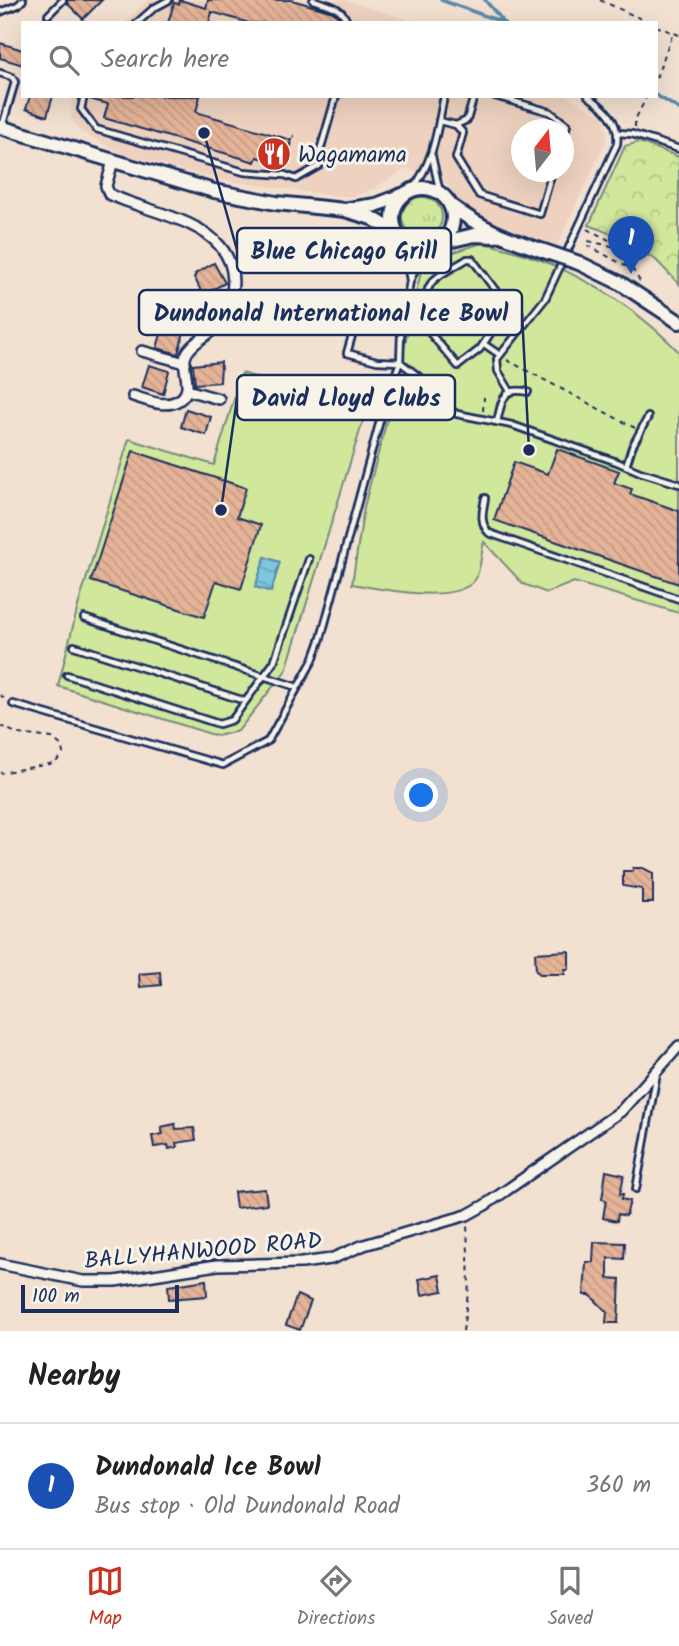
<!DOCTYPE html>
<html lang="en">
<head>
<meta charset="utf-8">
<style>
	:root { --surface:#fff; --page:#f6f6f6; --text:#222; --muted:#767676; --line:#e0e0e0; --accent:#c8321e }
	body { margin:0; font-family:Kalam,sans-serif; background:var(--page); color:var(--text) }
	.compass { position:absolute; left:511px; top:119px; width:63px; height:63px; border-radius:50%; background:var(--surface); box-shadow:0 7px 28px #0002; rotate:16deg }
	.scale { position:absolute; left:21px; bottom:18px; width:158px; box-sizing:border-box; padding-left:7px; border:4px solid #1b2f5e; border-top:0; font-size:19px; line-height:24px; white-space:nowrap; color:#1b2f5e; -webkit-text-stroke:5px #f7f3e8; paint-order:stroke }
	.you { position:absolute; left:422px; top:796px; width:24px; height:24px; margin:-18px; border:5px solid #fff; border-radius:50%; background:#1a73e8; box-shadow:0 0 0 10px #1a73e833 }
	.badge { display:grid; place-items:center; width:46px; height:46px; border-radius:50%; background:var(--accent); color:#fff; font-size:23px; font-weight:700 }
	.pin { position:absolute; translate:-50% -58px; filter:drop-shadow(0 2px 4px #0008) }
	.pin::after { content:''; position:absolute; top:37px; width:24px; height:21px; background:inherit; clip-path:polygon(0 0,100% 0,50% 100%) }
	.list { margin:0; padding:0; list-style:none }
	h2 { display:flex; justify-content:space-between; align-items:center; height:91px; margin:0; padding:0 28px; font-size:30px }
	h2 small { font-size:23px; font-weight:400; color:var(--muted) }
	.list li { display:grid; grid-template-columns:46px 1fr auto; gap:21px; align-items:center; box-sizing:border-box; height:126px; padding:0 28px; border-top:2px solid var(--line) }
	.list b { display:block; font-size:26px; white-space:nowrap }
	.list p { margin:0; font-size:23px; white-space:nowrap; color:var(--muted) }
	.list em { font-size:23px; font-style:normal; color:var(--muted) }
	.icon { flex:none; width:38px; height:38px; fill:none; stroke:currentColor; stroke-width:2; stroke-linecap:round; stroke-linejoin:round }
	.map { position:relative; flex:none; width:679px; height:1331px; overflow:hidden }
	.search { position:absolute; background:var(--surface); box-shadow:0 7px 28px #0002; left:21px; right:21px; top:21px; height:77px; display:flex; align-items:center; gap:18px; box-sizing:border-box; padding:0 24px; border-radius:0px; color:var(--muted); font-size:26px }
	.sheet { height:217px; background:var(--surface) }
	nav { display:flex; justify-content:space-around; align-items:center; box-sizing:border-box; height:98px; border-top:2px solid var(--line); background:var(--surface); font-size:19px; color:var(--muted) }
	nav a { display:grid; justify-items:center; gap:4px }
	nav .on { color:var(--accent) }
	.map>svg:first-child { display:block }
</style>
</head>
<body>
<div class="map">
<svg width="679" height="1331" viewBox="0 0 679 1331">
	<defs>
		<pattern id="grass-tufts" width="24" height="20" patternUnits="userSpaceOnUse" patternTransform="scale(1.75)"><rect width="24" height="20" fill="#d0e79c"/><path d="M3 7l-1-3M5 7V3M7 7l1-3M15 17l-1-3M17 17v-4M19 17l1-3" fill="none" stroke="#b2c689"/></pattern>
		<pattern id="park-crowns" width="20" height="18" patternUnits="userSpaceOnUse" patternTransform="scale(1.75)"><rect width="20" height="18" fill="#d0e79c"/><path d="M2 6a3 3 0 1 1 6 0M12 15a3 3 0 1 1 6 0" fill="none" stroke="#b2c689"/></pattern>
		<pattern id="water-waves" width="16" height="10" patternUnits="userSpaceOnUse" patternTransform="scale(1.75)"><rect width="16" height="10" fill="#7ec6de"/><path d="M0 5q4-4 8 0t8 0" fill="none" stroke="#6caac1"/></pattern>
		<pattern id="building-back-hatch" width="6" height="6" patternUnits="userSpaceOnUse" patternTransform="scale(1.75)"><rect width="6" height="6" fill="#e5b397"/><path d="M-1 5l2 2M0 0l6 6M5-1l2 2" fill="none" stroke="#c49a85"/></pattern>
	</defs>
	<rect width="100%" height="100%" fill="#f2e0d0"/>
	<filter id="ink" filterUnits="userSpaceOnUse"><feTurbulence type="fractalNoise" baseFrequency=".0143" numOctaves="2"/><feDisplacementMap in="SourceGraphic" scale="14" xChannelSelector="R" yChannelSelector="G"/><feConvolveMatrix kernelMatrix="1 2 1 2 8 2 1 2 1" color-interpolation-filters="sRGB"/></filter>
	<g filter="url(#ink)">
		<g fill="#eed2bf" fill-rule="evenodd">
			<path d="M149,0H344L420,23H125Z"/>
			<path d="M72,96H567L604,117L607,132L605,143L557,245L482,220L464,210L442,178L408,168L375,188L354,196H337L219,180L121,153L81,132L71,118ZM522,130H564V172H522Z"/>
		</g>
		<circle fill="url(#grass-tufts)" stroke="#768b7d" stroke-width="2" cx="422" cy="217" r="20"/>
		<path fill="url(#park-crowns)" stroke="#768b7d" stroke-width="2" d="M639,142L679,157V284L656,260L621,238L589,225L625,146Z"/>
		<g fill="#d0e79c" stroke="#768b7d" stroke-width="2">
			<path d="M482,243C555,257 628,299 679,352V613L574,582L547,593L523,584L484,542C481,552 481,571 475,580C455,605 381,589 352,584L364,507L394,393L421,271L454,252Z"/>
			<path d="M242,373L366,411L286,670L238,731L217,736L58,686L78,606L129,439L214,465Z"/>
		</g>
		<path fill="url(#water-waves)" stroke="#568aab" stroke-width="2" d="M265,557L280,562L271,592L255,587Z"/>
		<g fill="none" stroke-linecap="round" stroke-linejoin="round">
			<g stroke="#568aab" stroke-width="3.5">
				<path d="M441,0L505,23"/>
				<path d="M485,0L502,20"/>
				<path d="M656,95L679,109"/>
			</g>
		</g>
		<g fill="url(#building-back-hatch)" stroke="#1b2f5e" stroke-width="2">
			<path d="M68,0H102L83,19L67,3Z"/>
			<path d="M180,0L206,8L208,0H292L333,12L340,19L339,23H249L212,12L209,23H168L174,3L179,4Z"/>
			<path d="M0,43L23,50V65L0,58Z"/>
			<path d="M30,96H53L47,116L26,109Z"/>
			<path d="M89,96H200L196,112L291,140L285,165L257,157L255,162L104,118L108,104L89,99Z"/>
			<path d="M214,263L225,283L203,295L194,277L196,276L195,274Z"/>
			<path d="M163,327L184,332L178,354L157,348Z"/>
			<path d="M221,362L220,382L195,384L193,365Z"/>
			<path d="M149,365L169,371L163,394L142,387Z"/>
			<path d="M186,409L211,417L206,435L181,427Z"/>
			<path d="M557,449L619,471L614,483L632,489L630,494L679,511V584L494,520L514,462L548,474Z"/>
			<path d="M133,451L246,488L237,517L261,525L241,589L216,581L204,617L91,581Z"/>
			<path d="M633,868H643L653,873V903H642V889L623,886V871H633Z"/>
			<path d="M569,951V969H565V974H540L536,971L535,953Z"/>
			<path d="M160,972L161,985L140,987L139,974Z"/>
			<path d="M175,1124L176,1129L194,1128L196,1140L176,1143L177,1147L169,1149L168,1145L154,1147L152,1136L163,1134L161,1127Z"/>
			<path d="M606,1171L624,1175L620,1194H623L622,1199L630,1201L626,1216L618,1214L617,1221L603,1218L606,1200L602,1199Z"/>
			<path d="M265,1189L267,1204L236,1208L234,1192Z"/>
			<path d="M594,1242L625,1243L624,1259L608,1258V1278L620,1279L618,1323H606L607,1312L590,1295H584L586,1262H593Z"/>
			<path d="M440,1275L443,1291L422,1295L419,1279Z"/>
			<path d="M206,1280L207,1296L169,1299L168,1286Z"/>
			<path d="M297,1295L311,1301L300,1330L286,1325Z"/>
		</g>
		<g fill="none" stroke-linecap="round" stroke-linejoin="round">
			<g stroke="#1b2f5e" stroke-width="10">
				<g id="service">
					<path d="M313,0C328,5 343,6 347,23"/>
					<path d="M0,12L18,5L23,0"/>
					<path d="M48,15L63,0"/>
					<path d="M137,23L154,8L169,0"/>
					<path d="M0,73L12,77L15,82L2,127"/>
					<path d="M84,96L81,109L96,129L244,172L285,175L296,179L319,166L317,161L336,96"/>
					<path d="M495,96L550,112L567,125L564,136"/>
					<path d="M439,121L456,125L463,133L456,158L479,195L540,214L552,172"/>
					<path d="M456,125L467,120L474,96"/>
					<path d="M618,133L632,134L679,149"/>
					<path d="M432,156L440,193"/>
					<path d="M412,190C434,161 437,131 444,96"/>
					<path d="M402,240L410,280"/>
					<path d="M467,259H472L508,307L480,349L458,366L424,326C423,314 424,290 433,281C442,272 457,266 467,259Z"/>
					<path d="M358,315L347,353L377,361L400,362L422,379L446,408L457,414L512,425L617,462L640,472L679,484"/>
					<path d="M484,344L500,355"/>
					<path d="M510,391L498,371L497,359L545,299L617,144C620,121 605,108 588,96"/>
					<path d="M497,422C502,401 502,386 528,392"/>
					<path d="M626,466L632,447L648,417"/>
					<path d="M485,498C483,511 479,522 489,533L679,599"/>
					<path d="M84,618L297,687"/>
					<path d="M74,646L245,701"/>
					<path d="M67,675L219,724L232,720L274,662L309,559"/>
					<path d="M13,704L223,765L268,741L313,660L321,638L385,402L400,362L401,333L410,281L425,248"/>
					<path d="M636,1189L657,1073"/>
				</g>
			</g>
			<g stroke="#1b2f5e" stroke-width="14">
				<g id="minor">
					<path d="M113,161L106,186L109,194C142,210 197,218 220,246C242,272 234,312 209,333C202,339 190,345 186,355C180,370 196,389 179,400C165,409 147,400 133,396"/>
					<path d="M206,305L226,311"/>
					<path d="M142,351L185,363"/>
					<path d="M187,390L219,399"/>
					<path d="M0,1264L83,1281H115L217,1265L302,1263L331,1259L364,1245L467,1215L485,1205L621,1111L679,1046"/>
				</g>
			</g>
			<g stroke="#1b2f5e" stroke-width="18">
				<g id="tertiary">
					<path d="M0,127L214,191L276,203L345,210L372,218L397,233"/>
					<circle cx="423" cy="218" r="30"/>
					<path d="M450,205C482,229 506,238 544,251"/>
					<path d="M349,209L376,205L402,195"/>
					<path d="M440,243L474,235L495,236"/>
					<path d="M579,263L620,283L679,322"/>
				</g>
			</g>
			<g stroke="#1b2f5e" stroke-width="2" stroke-dasharray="5 5" stroke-linecap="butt">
				<path d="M600,0L650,23"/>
				<path d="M656,26L679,35"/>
				<path d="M656,78L673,33"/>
				<path d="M635,127V120L647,96"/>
				<path d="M285,167L294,135"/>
				<path d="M587,229L617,244L616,247L588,241L587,245L633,270L641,283"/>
				<path d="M507,360L635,428"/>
				<path d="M483,411L484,397"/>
				<path d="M0,695L7,700"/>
				<path d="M0,726L19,734L52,738L62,746L63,754L55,763L0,773"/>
				<path d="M463,1331L469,1285L467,1224"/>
			</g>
			<use href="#service" stroke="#f7f3e8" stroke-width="4.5"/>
			<use href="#minor" stroke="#f7f3e8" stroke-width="9"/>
			<use href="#tertiary" stroke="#f7f3e8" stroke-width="12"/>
			<g stroke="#1b2f5e" stroke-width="18" stroke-linecap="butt">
				<path id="tertiary-bridge" d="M544,251L579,263"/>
			</g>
			<use href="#tertiary-bridge" stroke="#f7f3e8" stroke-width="12"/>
		</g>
	</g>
	<defs>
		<g id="restaurant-disc" transform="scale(1.75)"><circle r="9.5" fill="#c8321e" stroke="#f7f3e8"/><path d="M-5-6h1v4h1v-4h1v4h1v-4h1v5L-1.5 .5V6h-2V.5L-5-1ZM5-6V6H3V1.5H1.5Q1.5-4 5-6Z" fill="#fff"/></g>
	</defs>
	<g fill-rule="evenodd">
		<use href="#restaurant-disc" x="274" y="154"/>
	</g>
	<g text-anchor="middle" stroke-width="6" stroke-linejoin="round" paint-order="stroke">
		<g font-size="23" fill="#1b2f5e" stroke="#f7f3e8" text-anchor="start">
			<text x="298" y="162">Wagamama</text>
		</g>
		<g font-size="23" fill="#1b2f5e" stroke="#f7f3e8">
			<text transform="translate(203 1250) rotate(-5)" y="8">BALLYHANWOOD ROAD</text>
		</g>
	</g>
	<path fill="none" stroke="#1b2f5e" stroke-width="2.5" d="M204 133L237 250M529 450L522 313M221 510L237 398"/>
	<g fill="#1b2f5e" stroke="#f7f3e8" stroke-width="2.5">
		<circle cx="204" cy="133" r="7"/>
		<circle cx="529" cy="450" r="7"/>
		<circle cx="221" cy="510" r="7"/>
	</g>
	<g fill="#f7f3e8" stroke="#1b2f5e" stroke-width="2.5">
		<rect x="237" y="228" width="214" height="45" rx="7"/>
		<rect x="139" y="290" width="383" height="45" rx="7"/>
		<rect x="237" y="375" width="218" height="45" rx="7"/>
	</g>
	<g font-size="24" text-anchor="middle" font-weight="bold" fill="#1b2f5e">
		<text x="344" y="259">Blue Chicago Grill</text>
		<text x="331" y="321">Dundonald International Ice Bowl</text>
		<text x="346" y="406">David Lloyd Clubs</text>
	</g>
</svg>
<svg class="compass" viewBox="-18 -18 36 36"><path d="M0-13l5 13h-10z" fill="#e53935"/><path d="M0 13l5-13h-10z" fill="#767676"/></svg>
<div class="scale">100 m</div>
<div class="you"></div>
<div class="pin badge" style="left:631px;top:274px;background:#1a4fb4">1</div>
<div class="search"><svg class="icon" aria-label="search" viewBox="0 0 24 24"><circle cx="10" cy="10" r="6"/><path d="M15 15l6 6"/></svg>Search here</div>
</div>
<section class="sheet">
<h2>Nearby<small></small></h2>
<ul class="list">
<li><span class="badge" style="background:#1a4fb4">1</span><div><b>Dundonald Ice Bowl</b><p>Bus stop · Old Dundonald Road</p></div><em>360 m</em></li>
</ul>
</section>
<nav>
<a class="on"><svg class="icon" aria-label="map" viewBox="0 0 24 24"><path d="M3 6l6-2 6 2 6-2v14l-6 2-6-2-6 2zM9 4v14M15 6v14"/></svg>Map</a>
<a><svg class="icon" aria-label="directions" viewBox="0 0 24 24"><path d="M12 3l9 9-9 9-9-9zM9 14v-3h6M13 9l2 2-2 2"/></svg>Directions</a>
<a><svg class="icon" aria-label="saved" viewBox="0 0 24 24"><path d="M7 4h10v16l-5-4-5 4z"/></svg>Saved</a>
</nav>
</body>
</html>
